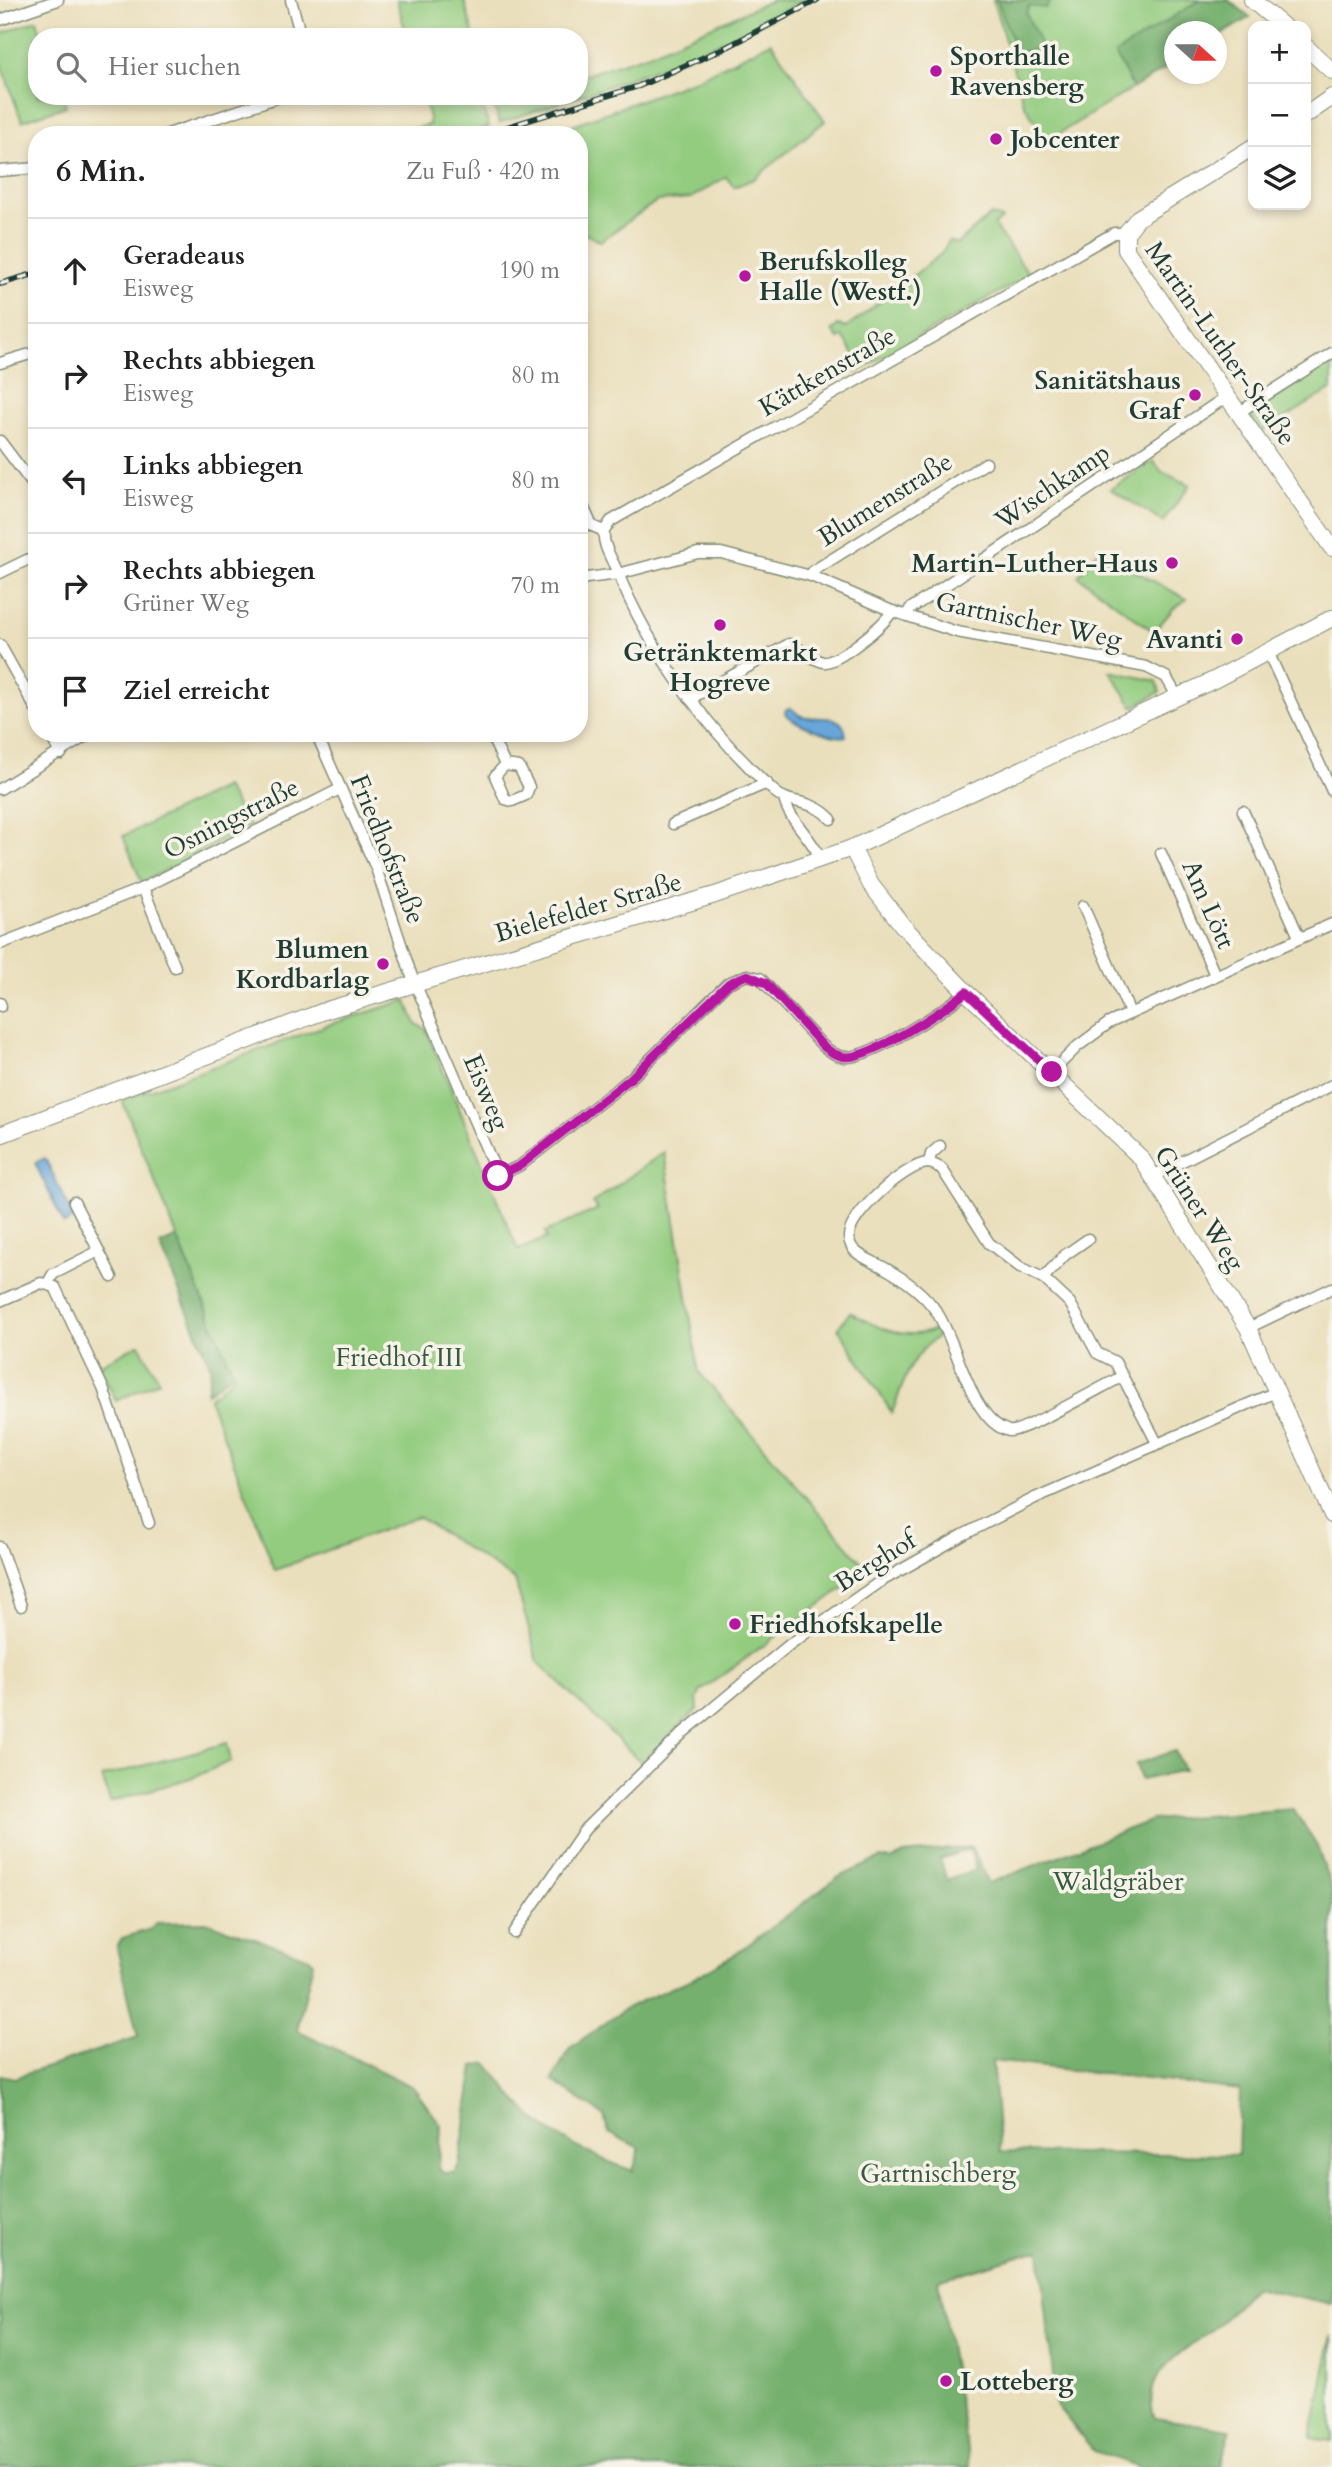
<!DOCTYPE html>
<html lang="de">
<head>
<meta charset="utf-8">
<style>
	:root { --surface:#fff; --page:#f2f2f2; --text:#222; --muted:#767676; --line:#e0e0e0 }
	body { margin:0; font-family:Cardo,serif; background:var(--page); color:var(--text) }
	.controls { position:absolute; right:21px; top:21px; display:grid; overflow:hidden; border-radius:14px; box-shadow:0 4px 10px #0003 }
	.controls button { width:63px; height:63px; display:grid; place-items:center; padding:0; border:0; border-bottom:2px solid var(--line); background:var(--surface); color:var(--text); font:35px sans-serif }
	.compass { position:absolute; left:1164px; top:21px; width:63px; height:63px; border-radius:50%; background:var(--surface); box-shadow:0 4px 10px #0003; rotate:111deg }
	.stop { position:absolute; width:21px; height:21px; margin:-16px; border:5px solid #b5179e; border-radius:50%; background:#fff }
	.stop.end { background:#b5179e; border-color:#fff; box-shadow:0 2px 7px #0008 }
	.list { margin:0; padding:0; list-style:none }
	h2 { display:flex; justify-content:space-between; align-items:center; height:91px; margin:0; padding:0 28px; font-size:30px }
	h2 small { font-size:23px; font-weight:400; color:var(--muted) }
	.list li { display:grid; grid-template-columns:46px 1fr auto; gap:21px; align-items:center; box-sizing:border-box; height:105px; padding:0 28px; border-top:2px solid var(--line) }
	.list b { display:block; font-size:26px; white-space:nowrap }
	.list p { margin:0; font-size:23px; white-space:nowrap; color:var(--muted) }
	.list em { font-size:23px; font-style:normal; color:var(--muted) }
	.icon { flex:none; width:38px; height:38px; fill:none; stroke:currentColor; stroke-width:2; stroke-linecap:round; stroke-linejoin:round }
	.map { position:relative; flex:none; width:1332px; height:2467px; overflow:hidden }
	.search { position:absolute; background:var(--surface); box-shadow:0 4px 10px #0003; left:28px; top:28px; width:560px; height:77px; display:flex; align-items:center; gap:18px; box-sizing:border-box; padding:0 24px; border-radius:28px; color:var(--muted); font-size:26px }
	.panel { position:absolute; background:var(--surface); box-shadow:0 4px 10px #0003; left:28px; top:126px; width:560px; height:616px; border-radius:28px }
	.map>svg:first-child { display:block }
</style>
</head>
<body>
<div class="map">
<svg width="1332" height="2467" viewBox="0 0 1332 2467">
	<rect width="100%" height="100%" fill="#f7f3e8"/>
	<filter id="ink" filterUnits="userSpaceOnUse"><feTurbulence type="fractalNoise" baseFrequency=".0143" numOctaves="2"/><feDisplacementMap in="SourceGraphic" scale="14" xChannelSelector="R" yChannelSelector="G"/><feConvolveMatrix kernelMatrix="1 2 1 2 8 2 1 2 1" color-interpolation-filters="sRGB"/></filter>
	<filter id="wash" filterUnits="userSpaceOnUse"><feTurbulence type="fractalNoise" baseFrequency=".00686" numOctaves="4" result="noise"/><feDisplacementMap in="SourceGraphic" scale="28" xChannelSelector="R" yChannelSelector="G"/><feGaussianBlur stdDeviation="1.57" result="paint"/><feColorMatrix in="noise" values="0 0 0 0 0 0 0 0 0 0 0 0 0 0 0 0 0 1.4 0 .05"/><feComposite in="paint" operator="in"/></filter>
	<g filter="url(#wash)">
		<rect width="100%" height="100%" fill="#eadfbc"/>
		<g fill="#93cc7f" stroke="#59845a" stroke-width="2">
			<path d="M397,0H464L474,37H407Z"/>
			<path d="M772,0H805C704,56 608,87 499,123L494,105L521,96H579V77L649,54Z"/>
			<path d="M993,0H1228L1250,17L1217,37L1216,32H1174V63L1047,141L1024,104Z"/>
			<path d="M37,20L42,37H37V96H63L66,106L22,121L0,62V34Z"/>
			<path d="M771,42L825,121L754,179L734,187L726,177L691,198L657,201L600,241L583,233L579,236V135H565L575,124L695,80Z"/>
			<path d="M424,96H490L491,102L482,105L489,127L463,135H394L430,124Z"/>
			<path d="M991,215L1002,219L994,226L1030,275L856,372L850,360L855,356L843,337L838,339L832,331L838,325L846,328L941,254L949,241L957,244Z"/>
			<path d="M1332,360V389L1262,432L1248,413Z"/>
			<path d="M1153,461L1162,472L1190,485L1163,522L1111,489Z"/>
			<path d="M1098,551L1187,599L1173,609L1154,632L1078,576Z"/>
			<path d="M1110,671L1157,681L1160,692L1133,707Z"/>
			<path d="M225,787L250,826L142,883L123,836Z"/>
			<path d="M406,1000L416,1024L426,1029L518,1250L547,1238L545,1232L598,1209L593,1203L664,1152L699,1372L868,1570L701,1691L697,1699L698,1709L641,1762L538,1662L515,1580L418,1517L275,1570L209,1398L234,1377L122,1100L325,1026Z"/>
			<path d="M850,1312C878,1328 903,1341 935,1330L938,1336C910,1356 904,1382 892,1413L838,1328Z"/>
			<path d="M139,1344L159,1381L116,1401L99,1365Z"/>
			<path d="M227,1743L231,1761L194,1777L110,1802L102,1777Z"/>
			<path d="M1332,2335V2441L1311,2438Z"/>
		</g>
		<g fill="#76b06e" stroke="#4a7651" stroke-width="2" fill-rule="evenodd">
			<path d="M997,0H1051L1046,8L1029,6L1026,13L1042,47L1017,54Z"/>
			<path d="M1200,0H1228L1250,17L1217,37L1216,32H1174V63L1133,88L1115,54Z"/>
			<path d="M177,1237L233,1373L207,1393L211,1367L160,1245Z"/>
			<path d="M1175,1751L1184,1770L1141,1780L1136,1764Z"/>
			<path d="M1293,1809L1317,1846L1332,1891V2304L1254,2287C1240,2301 1227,2318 1212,2330C1184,2351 1138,2374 1155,2418L1231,2429L1220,2467H1139L1094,2451L1056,2405L1040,2250L938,2280L970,2467H0V2075L14,2078L138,2037L117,1948L122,1938L151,1929L156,1923L206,1922L310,1958L313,1963L297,2030L413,2087L441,2125L439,2168L443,2173H454L459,2165L474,2066L487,2063C499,2078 511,2096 525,2110C554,2139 595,2157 633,2171L640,2148L609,2133L604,2116L552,2080L570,2048L628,2007L694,1978L737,1953L837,1878L881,1858L892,1860L904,1854L971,1847L989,1883L1152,1820ZM970,1849L976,1870L947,1880L940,1859ZM992,2061L1240,2090L1238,2155L1000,2152Z"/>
		</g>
		<g fill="#67a6d9" stroke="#437286" stroke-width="2">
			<path d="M791,708C794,710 796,713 799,715C814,723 844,708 846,736C835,740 790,722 785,713L786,709Z"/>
			<path d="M45,1158L74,1218L64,1224L35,1163Z"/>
		</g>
	</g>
	<g filter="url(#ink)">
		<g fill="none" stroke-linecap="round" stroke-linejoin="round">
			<g stroke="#848e78" stroke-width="13">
				<g id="street">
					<path d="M291,0L301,37"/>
					<path d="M0,20L58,0"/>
					<path d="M165,135L282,96"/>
					<path d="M0,171L37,168"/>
					<path d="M0,363L37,352"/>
					<path d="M1238,413L1332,353"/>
					<path d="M0,441L37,490"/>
					<path d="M579,497L592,526L604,531"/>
					<path d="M604,531L611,521L1114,233H1126"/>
					<path d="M604,531C602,545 612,559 617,571C651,654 708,731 775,792C791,806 810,797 831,819"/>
					<path d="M0,573L37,555"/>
					<path d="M811,576L813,571L986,463"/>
					<path d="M579,579L618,574L698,553H721L811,576L892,611L957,632L1146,667L1166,677L1177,696"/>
					<path d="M907,616L910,609L1226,397"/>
					<path d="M0,645L37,711"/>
					<path d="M1268,652L1332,791"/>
					<path d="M690,699L789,644C801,648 810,659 823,662C836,665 887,623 892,611"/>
					<path d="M49,733L61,754"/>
					<path d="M316,733L376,868L411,974L498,1176L521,1165L631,1078L728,983L747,975L760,978L823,1046C831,1052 837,1057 847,1057C874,1056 945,1010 966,992"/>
					<path d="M490,733L505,765"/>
					<path d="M505,765L519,767L529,787L526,795L512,801L505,799L495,776Z"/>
					<path d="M0,789L91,733"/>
					<path d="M784,798C788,820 813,838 821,860"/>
					<path d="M1243,811L1299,937"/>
					<path d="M673,824L767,783"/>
					<path d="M1161,853L1215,975"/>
					<path d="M143,888L175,967"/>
					<path d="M1083,906L1130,1013"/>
					<path d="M0,944L143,888L340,789"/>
					<path d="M0,1003L1,1006"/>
					<path d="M1052,1072L1078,1046L1109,1023L1332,924"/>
					<path d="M929,1163L931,1154L940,1146"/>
					<path d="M1153,1176L1332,1085"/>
					<path d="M74,1202L112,1277"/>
					<path d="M1043,1278L1065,1255L1088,1239"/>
					<path d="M48,1283L53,1274L99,1251"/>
					<path d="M0,1301L41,1283L55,1287L103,1388L149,1523"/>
					<path d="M1248,1328L1332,1288"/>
					<path d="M1123,1376C1105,1385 1020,1434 1009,1431C970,1421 957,1340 936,1311C923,1292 903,1278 883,1267C874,1262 863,1258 855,1251C852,1248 849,1242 849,1237C848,1215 906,1165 927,1163C933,1163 937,1166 942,1169L989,1243L1020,1267L1043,1278L1070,1303L1097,1353L1115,1362L1157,1443"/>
					<path d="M0,1547L21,1606"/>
					<path d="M514,1933L585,1829L684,1732L789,1645L878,1583L963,1535L1035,1498L1278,1391"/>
				</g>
			</g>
			<g stroke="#848e78" stroke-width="18">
				<g id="secondary">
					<path d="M1252,0L1283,26"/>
					<path d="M1306,47L1332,71"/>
					<path d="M1306,115L1332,97"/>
					<path d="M1253,147L1138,218L1126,233V250L1332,548"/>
					<path d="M852,848L871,885L903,926L966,992L1141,1158L1248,1328L1332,1515"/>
					<path d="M0,1135L327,1010L715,895L852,848L1214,680L1332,618"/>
				</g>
			</g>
			<use href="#street" stroke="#fff" stroke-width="10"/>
			<use href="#secondary" stroke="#fff" stroke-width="16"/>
			<g stroke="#1f3d34" stroke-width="6">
				<g id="rail">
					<path d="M481,135L639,86L727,47L817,0"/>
					<path d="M0,284L37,273"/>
				</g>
			</g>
			<use href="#rail" stroke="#f7f3e8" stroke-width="3.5" stroke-dasharray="10" stroke-linecap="butt"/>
		</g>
	</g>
	<g fill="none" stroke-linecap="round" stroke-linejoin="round" filter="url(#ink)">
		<path stroke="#b5179e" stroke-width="9" d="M498,1176L521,1165L631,1078L729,983L747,975L766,983L823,1046C831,1052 837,1057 847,1057C874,1056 945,1010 966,992L1052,1072"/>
	</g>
	<g fill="#b5179e" stroke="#f7f3e8" stroke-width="2.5">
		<circle cx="936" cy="71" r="7"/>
		<circle cx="996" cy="139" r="7"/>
		<circle cx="745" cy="276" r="7"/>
		<circle cx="1195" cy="395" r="7"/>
		<circle cx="1172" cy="563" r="7"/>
		<circle cx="720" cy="625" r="7"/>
		<circle cx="1237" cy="639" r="7"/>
		<circle cx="383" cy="964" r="7"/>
		<circle cx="735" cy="1624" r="7"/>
		<circle cx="946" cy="2381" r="7"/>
	</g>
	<g text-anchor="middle" stroke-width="7" stroke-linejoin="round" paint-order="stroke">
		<g font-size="26" font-weight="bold" fill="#1f3d34" stroke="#f7f3e8" text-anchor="start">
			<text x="950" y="65">Sporthalle<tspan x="950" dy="30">Ravensberg</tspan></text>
			<text x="1010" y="148">Jobcenter</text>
			<text x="759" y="270">Berufskolleg<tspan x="759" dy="30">Halle (Westf.)</tspan></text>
			<text x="1181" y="389" text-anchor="end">Sanitätshaus<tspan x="1181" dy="30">Graf</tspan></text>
			<text x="1158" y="572" text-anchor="end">Martin-Luther-Haus</text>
			<text x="1223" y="648" text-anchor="end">Avanti</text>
			<text x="720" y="661" text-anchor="middle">Getränktemarkt<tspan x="720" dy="30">Hogreve</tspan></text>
			<text x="369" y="958" text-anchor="end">Blumen<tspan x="369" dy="30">Kordbarlag</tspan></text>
			<text x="749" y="1633">Friedhofskapelle</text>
			<text x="960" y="2390">Lotteberg</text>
		</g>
		<g font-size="26" fill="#1f3d34" stroke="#f7f3e8">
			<text transform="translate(1221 343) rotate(55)" y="9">Martin-Luther-Straße</text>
			<text transform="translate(827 371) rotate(-30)" y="9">Kättkenstraße</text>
			<text transform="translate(1052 486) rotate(-34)" y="9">Wischkamp</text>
			<text transform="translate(885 499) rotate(-32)" y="9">Blumenstraße</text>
			<text transform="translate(1029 620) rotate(12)" y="9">Gartnischer Weg</text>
			<text transform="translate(231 818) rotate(-27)" y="9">Osningstraße</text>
			<text transform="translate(388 849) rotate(68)" y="9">Friedhofstraße</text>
			<text transform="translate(1209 904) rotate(66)" y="9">Am Lött</text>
			<text transform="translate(588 907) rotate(-16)" y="9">Bielefelder Straße</text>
			<text transform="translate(487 1092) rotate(67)" y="9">Eisweg</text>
			<text transform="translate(1200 1208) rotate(57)" y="9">Grüner Weg</text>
			<text transform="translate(875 1561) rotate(-32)" y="9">Berghof</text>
		</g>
		<g font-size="26" fill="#365a43" stroke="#f7f3e8">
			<text x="399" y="1366">Friedhof III</text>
			<text x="1118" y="1890">Waldgräber</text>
			<text x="938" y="2182">Gartnischberg</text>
		</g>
	</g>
</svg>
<div class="controls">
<button>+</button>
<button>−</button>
<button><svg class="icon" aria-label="layers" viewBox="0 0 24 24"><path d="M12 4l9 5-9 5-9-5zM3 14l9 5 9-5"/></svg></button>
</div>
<svg class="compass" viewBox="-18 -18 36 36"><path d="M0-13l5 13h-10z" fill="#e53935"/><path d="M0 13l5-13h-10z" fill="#767676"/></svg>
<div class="stop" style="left:498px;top:1176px"></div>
<div class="stop end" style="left:1052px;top:1072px"></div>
<div class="search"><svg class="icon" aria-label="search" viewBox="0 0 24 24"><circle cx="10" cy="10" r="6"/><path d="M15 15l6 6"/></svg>Hier suchen</div>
<section class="panel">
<h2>6 Min.<small>Zu Fuß · 420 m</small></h2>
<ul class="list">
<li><svg class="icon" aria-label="ahead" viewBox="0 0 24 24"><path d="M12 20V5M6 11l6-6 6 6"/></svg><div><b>Geradeaus</b><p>Eisweg</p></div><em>190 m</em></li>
<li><svg class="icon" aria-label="right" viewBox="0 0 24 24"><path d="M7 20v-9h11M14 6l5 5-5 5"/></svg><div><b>Rechts abbiegen</b><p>Eisweg</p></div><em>80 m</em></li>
<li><svg class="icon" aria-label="left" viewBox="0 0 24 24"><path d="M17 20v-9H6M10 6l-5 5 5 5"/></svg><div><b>Links abbiegen</b><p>Eisweg</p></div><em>80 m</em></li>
<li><svg class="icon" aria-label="right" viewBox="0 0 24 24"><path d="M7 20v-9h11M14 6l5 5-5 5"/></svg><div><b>Rechts abbiegen</b><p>Grüner Weg</p></div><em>70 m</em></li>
<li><svg class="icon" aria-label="arrive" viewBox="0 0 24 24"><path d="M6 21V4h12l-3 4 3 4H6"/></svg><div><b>Ziel erreicht</b></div></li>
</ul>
</section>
</div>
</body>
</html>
